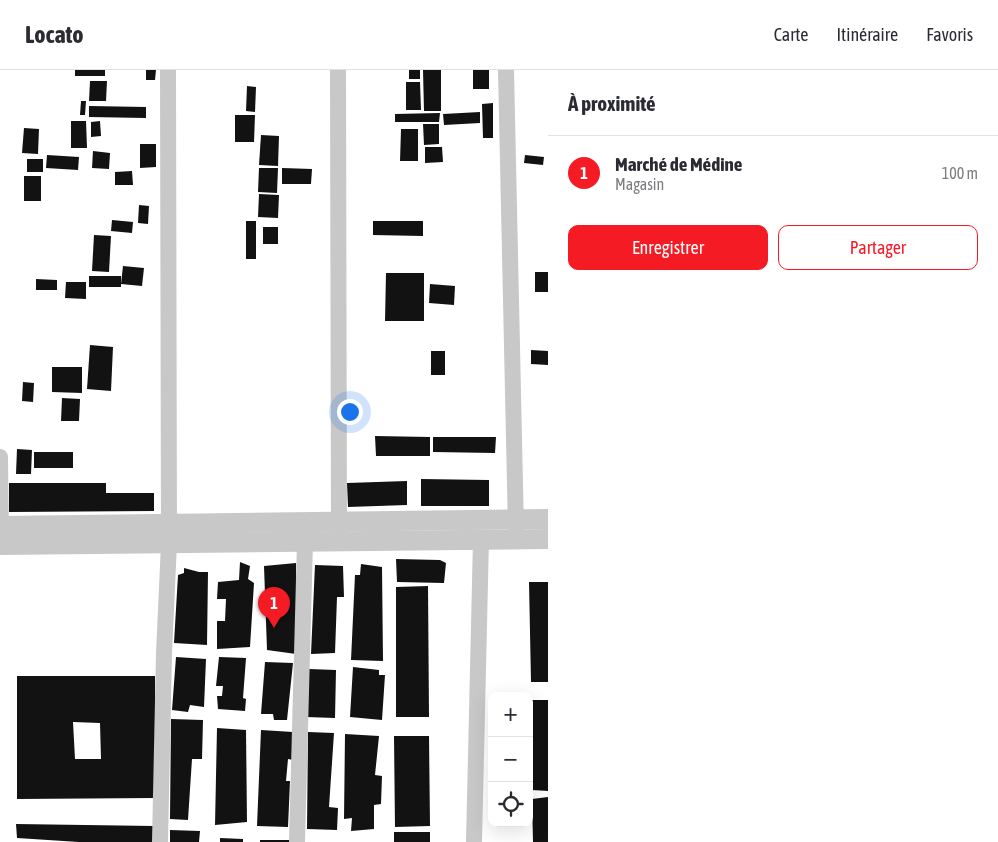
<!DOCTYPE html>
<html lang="fr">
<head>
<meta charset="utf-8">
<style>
	:root { --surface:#fff; --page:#f7f7f7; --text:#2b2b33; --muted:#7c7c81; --line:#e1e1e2; --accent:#f51b25 }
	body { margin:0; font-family:"Asap Condensed",sans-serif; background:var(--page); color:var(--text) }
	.controls { position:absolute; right:15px; bottom:15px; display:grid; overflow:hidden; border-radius:10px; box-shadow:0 5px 20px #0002 }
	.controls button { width:45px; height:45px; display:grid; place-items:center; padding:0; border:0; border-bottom:1px solid var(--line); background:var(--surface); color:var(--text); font:25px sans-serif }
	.you { position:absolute; left:349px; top:341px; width:18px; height:18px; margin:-12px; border:4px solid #fff; border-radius:50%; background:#1a73e8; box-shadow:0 0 0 8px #1a73e833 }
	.badge { display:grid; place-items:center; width:32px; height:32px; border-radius:50%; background:var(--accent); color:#fff; font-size:16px; font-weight:700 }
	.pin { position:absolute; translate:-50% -41px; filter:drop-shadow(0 1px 2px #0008) }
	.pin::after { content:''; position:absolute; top:26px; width:18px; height:15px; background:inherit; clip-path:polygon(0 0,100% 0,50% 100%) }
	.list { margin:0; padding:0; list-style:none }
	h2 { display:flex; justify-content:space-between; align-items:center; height:65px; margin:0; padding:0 20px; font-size:21px }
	h2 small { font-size:16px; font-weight:400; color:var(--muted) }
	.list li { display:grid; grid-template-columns:32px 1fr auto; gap:15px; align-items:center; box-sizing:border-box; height:75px; padding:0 20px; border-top:1px solid var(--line) }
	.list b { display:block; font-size:19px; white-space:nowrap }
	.list p { margin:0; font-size:16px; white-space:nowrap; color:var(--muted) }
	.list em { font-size:16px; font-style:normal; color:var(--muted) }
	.actions { display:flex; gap:10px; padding:15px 20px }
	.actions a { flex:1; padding:11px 0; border:1px solid var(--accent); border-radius:10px; text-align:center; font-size:18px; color:var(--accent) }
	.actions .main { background:var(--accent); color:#fff }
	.icon { flex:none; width:28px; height:28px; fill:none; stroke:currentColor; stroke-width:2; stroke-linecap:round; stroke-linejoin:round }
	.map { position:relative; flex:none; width:548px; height:772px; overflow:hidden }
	header { display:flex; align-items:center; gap:30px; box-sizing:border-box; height:70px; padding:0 25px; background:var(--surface); border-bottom:1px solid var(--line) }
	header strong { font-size:24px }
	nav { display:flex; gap:28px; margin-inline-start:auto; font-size:18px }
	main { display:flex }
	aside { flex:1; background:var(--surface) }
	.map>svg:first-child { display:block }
</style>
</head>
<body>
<header>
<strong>Locato</strong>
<nav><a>Carte</a><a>Itinéraire</a><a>Favoris</a></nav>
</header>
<main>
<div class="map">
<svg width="548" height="772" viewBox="0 0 548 772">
	<rect width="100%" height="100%" fill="#fff"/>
	<g fill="#121212" fill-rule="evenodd">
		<rect x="75" y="0" width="30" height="6"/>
		<path d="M146,0H156L155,10H146Z"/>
		<rect x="409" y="0" width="11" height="9"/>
		<path d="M423,0H441V41H424Z"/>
		<rect x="473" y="0" width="16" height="19"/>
		<path d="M90,11H107L106,31H89Z"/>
		<path d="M406,12H420L421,40H406Z"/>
		<path d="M247,16L256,17L255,42L246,41Z"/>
		<path d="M81,31H86L85,45H80Z"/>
		<path d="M493,33V68H483L482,34Z"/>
		<path d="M89,36L146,37V48L89,47Z"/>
		<path d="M480,42V53L444,55L443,44Z"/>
		<path d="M440,43L439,52H395V44Z"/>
		<path d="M235,45H255L254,72H235Z"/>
		<path d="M71,51H86L87,78H71Z"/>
		<path d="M100,51L101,66L91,67V52Z"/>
		<path d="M423,54H439V74L424,75Z"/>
		<path d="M24,58L39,59L38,84L22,83Z"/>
		<path d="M401,59H418V91H400Z"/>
		<path d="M261,65L279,66L278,96L259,95Z"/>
		<path d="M140,74H156V97L140,98Z"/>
		<path d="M425,77H442L443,92L425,93Z"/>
		<path d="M93,81L110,83L109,99L92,98Z"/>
		<path d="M47,85L79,87L78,100L46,98Z"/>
		<path d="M525,85L544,87L543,95L524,93Z"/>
		<rect x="27" y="89" width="16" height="13"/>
		<path d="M259,98H278L277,123L258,122Z"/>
		<path d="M282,98L312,99L311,114H282Z"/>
		<path d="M132,101L133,115H115V102Z"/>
		<rect x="24" y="106" width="17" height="25"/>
		<path d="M259,124L279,125L278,148L258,147Z"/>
		<path d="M139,135L149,136L148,154L138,153Z"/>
		<path d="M112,150L133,152L132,163L111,161Z"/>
		<rect x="246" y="151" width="10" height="38"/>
		<path d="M373,151H423V166L373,165Z"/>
		<rect x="263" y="157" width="15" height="17"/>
		<path d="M94,165L111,166L109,202L92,201Z"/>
		<path d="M123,196L144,198L142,216L121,214Z"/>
		<rect x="535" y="202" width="13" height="20"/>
		<path d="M386,203H424V251H385Z"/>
		<rect x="89" y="206" width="32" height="11"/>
		<path d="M36,209L57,210V220H36Z"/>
		<path d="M66,212H86V229L65,228Z"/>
		<path d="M430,214L455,216L454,235L429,233Z"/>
		<path d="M90,275L113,277L111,321L87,319Z"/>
		<path d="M531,280L548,281V295L531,294Z"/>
		<rect x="431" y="281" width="14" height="24"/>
		<path d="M52,297H82V323L52,322Z"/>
		<path d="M23,312L34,313L33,332L22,331Z"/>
		<path d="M62,328L80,329L79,351H61Z"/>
		<path d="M375,366L430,367V386H376Z"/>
		<path d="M433,367H496L495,383L433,382Z"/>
		<path d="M17,379L32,380L31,404H16Z"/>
		<rect x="34" y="382" width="39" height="16"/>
		<path d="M421,409L489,410V436H421Z"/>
		<path d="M407,411V435L348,437L347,413Z"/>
		<path d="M9,413H106V423H154V441L9,442Z"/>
		<path d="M396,489L440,490L446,493L444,513L397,512Z"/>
		<path d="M240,492L250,496L248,509L254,513L250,577L217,579V551H225L226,529H217L218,512L239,510Z"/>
		<path d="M296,493V584L267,580L264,496Z"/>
		<path d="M361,494L382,497L383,591L351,590L355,505H360Z"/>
		<path d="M315,495L343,496L344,527H337L335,583L311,584Z"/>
		<path d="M184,498L199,502H208L207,575L174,573L178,505L184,503Z"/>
		<path d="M529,512H548V612H531Z"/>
		<path d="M428,516L429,647H396V517Z"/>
		<path d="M176,587L206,589L204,637L190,635L188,642L172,640Z"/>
		<path d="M219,587L246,588L243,628L246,629L245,641L218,639L217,626H222L223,616H216Z"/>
		<path d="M265,592L293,593L287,650H274L273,644H261Z"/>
		<path d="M353,597L379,600V605H385L382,650L350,647Z"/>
		<path d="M309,599L336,600L335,648L306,647Z"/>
		<path d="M17,606H155V728L17,729ZM73,652L100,653L101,689H75Z"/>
		<path d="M531,630H548V721L532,720Z"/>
		<path d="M171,649L203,650L202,689H192L188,750L170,749Z"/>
		<path d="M217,658L246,660L247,752L215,755Z"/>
		<path d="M261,660L293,662V690L288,689L286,711H290L288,757L257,756Z"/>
		<path d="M308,662L334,663L329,737L338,738L337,760L307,759Z"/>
		<path d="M345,664L379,666L375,705L382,706L381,734L374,735V759L351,761L352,748L344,749Z"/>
		<path d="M394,666H429L430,756L395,757Z"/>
		<path d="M548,727V772H533L532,729Z"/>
		<path d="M16,754L154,756V772H79L17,768Z"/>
		<path d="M170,760L200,761L199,772H170Z"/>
		<rect x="394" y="762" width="36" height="10"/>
		<path d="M220,768L243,769V772H220Z"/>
		<rect x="260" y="770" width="31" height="2"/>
	</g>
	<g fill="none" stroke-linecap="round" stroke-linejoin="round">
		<g stroke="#c8c8c8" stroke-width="16">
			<path d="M338,0L339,464"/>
			<path d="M506,0L516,461"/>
			<path d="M0,387L1,468"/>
			<path d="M160,772L164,583L169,473L168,0"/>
			<path d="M297,772L305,471"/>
			<path d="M474,772L481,469"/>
		</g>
		<g stroke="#c8c8c8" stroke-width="20">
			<path d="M0,456L548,449"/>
			<path d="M0,475L548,469"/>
		</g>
	</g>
</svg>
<div class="controls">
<button>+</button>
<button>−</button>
<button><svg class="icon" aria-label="locate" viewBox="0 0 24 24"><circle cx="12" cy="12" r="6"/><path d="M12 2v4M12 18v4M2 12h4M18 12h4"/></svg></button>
</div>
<div class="you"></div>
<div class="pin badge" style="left:274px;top:558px">1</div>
</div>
<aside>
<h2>À proximité<small></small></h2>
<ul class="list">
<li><span class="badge">1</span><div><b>Marché de Médine</b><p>Magasin</p></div><em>100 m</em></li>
</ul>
<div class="actions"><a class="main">Enregistrer</a><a>Partager</a></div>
</aside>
</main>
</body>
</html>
